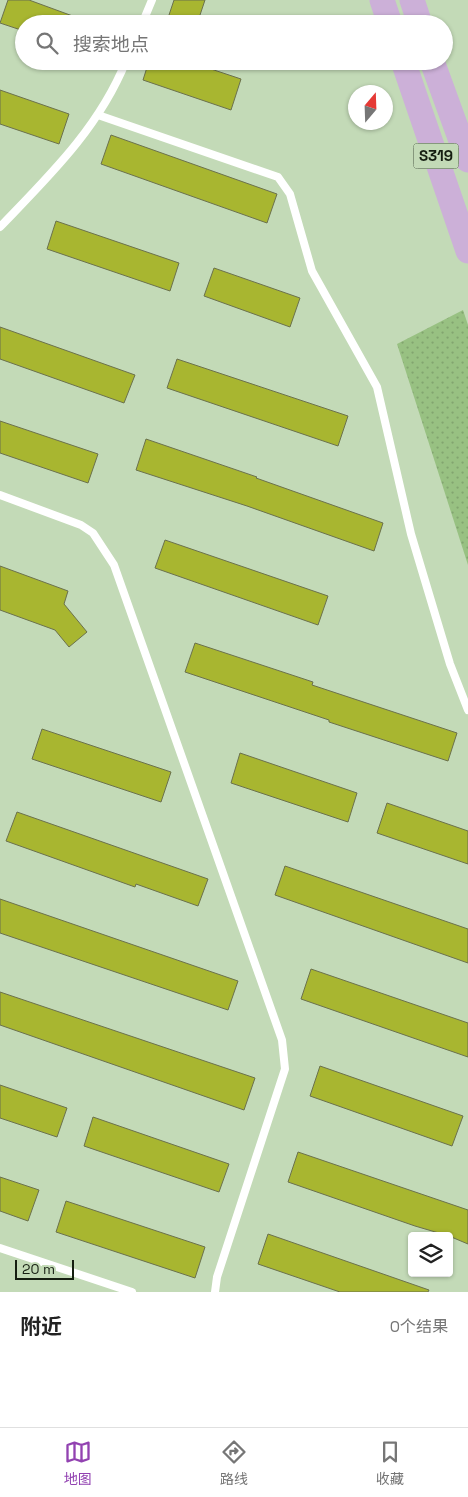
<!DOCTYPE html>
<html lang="zh">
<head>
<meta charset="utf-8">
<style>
	:root { --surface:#fff; --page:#f6f6f6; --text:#222; --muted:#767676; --line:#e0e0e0; --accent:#9242b1 }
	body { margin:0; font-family:"Space Grotesk","Noto Sans SC",sans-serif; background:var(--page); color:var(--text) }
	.controls { position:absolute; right:15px; bottom:15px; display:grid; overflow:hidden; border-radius:5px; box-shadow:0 1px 4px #0004 }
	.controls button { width:45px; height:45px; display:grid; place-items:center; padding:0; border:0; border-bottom:1px solid var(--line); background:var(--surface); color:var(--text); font:25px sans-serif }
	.compass { position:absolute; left:348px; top:85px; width:45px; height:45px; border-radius:50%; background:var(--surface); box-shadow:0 1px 4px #0004; rotate:19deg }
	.scale { position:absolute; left:15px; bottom:12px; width:59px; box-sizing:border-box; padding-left:5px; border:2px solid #151e11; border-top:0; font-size:14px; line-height:18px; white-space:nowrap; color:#151e11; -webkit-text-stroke:4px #c3dab7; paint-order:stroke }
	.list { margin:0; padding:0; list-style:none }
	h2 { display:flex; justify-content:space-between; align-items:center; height:65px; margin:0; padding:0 20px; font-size:21px }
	h2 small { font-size:16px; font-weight:400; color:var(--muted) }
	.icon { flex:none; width:28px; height:28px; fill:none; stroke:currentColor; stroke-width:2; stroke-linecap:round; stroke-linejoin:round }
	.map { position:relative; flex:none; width:468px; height:1292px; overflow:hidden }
	.search { position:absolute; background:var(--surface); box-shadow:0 1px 4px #0004; left:15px; right:15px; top:15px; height:55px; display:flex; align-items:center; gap:12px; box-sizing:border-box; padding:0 18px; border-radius:28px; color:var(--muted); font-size:19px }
	.sheet { height:135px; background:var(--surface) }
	nav { display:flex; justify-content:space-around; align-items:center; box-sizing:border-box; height:70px; border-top:1px solid var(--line); background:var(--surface); font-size:14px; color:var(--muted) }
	nav a { display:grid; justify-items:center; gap:2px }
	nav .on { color:var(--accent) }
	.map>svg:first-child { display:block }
</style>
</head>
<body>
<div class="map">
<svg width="468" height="1292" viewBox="0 0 468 1292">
	<defs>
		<pattern id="park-dots" width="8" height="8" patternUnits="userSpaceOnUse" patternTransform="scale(1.25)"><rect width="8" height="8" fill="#98c182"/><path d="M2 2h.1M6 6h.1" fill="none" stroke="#82a56f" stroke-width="1.8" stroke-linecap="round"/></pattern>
	</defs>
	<rect width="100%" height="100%" fill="#c3dab7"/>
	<path fill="url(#park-dots)" d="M463,310L468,325V565L397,344Z"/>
	<g fill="#a8b630" stroke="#6b714d">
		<path d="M8,0H29L89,22V24H24V31L0,23Z"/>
		<path d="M174,0H205L197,24H185L168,18Z"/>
		<path d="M149,61H187L241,79L231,110L143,80Z"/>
		<path d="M0,90L69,114L59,144L0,124Z"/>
		<path d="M111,135L277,194L267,223L101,164Z"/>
		<path d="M56,221L179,263L170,291L47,249Z"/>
		<path d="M214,268L300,298L290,327L204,296Z"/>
		<path d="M0,327L135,375L124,403L0,359Z"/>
		<path d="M177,359L348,416L338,446L167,388Z"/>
		<path d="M0,421L98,454L88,483L0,453Z"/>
		<path d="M146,439L257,477L256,478L383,523L374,551L247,506L136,470Z"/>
		<path d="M165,540L328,596L318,625L155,568Z"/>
		<path d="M0,566L68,591L64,604L87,632L69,647L55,630L0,610Z"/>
		<path d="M195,643L313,682L312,685L457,733L448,761L329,722V720L185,672Z"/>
		<path d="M42,729L171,772L161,802L32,759Z"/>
		<path d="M240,753L357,793L348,822L231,783Z"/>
		<path d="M387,803L468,831V864L377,833Z"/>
		<path d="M17,812L208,879L198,906L136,884L135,887L6,841Z"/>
		<path d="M285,866L468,929V963L275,895Z"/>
		<path d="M0,899L238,981L228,1010L0,933Z"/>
		<path d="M311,969L468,1023V1057L301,999Z"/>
		<path d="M0,992L255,1078L244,1110L0,1025Z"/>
		<path d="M320,1066L463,1116L452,1146L310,1096Z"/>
		<path d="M0,1085L67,1108L57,1137L0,1118Z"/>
		<path d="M93,1117L229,1164L219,1192L84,1146Z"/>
		<path d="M298,1152L468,1210V1244L449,1236L415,1226L288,1182Z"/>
		<path d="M0,1177L39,1190L28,1221L0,1211Z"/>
		<path d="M66,1201L205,1247L195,1278L56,1232Z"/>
		<path d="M268,1234L429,1290L428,1292H340L258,1264Z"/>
	</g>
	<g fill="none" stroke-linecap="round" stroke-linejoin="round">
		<g stroke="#fff" stroke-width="8">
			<path d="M142,24L152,0"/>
			<path d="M98,115L278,177L290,194L312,271L377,387L411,534L450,664L468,710"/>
			<path d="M0,227C49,176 99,128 126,61"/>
			<path d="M0,495L81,525L93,533L114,565L282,1040L285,1069L217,1277L215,1292"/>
			<path d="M0,1248L132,1292"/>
		</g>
		<g stroke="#ccb0d8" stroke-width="25">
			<path d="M382,0L390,24"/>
			<path d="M412,0L420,24"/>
			<path d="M403,61L468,251"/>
			<path d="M432,61L468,160"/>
		</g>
	</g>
	<g text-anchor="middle" stroke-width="4" stroke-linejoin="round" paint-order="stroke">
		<rect fill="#c3dab7" stroke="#495643" stroke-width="1" x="413.5" y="143.5" width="45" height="25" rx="4"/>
		<g font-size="15" font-weight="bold" fill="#151e11">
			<text x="436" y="161">S319</text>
		</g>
	</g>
</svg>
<div class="controls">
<button><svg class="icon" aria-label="layers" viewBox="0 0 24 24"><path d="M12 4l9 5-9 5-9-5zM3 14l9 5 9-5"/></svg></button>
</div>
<svg class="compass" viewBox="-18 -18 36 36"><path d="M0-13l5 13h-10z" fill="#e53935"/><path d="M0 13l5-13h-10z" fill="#767676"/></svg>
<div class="scale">20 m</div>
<div class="search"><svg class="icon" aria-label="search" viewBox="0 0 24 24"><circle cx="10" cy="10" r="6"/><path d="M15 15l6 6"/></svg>搜索地点</div>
</div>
<section class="sheet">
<h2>附近<small>0个结果</small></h2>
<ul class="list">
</ul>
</section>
<nav>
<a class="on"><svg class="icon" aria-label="map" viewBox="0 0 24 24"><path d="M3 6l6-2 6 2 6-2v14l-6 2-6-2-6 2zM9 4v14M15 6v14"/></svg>地图</a>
<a><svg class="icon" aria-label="directions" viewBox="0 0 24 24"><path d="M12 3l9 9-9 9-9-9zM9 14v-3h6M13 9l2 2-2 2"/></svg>路线</a>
<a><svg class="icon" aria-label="saved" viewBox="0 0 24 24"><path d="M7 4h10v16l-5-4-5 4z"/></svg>收藏</a>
</nav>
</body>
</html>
